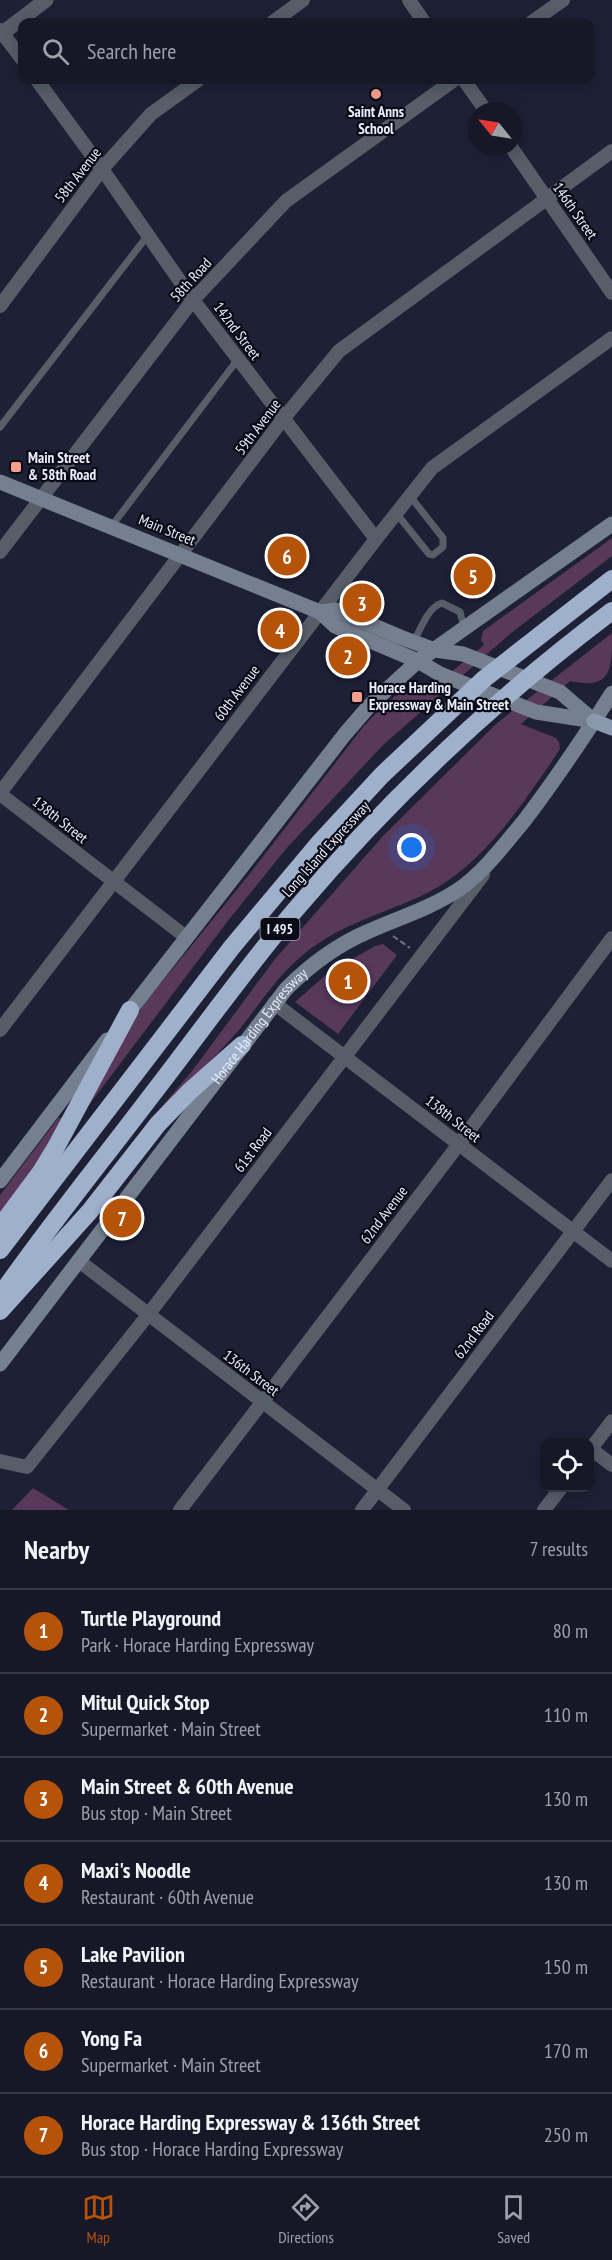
<!DOCTYPE html>
<html lang="en">
<head>
<meta charset="utf-8">
<style>
	:root { --surface:#161828; --page:#1f2130; --text:#f1f3f6; --muted:#9ea0a8; --line:#353745; --accent:#b45309 }
	body { margin:0; font-family:"PT Sans Narrow",sans-serif; background:var(--page); color:var(--text) }
	.controls { position:absolute; right:18px; bottom:18px; display:grid; overflow:hidden; border-radius:12px; box-shadow:0 3px 15px #0003 }
	.controls button { width:54px; height:54px; display:grid; place-items:center; padding:0; border:0; border-bottom:2px solid var(--line); background:var(--surface); color:var(--text); font:30px sans-serif }
	.compass { position:absolute; left:468px; top:102px; width:54px; height:54px; border-radius:50%; background:var(--surface); box-shadow:0 3px 15px #0003; rotate:300deg }
	.you { position:absolute; left:412px; top:848px; width:21px; height:21px; margin:-15px; border:4px solid #fff; border-radius:50%; background:#1a73e8; box-shadow:0 0 0 9px #1a73e833 }
	.badge { display:grid; place-items:center; width:39px; height:39px; border-radius:50%; background:var(--accent); color:#fff; font-size:20px; font-weight:700 }
	.pin { position:absolute; translate:-50% -50%; border:3px solid #fff; box-shadow:0 2px 6px #0006 }
	.list { margin:0; padding:0; list-style:none }
	h2 { display:flex; justify-content:space-between; align-items:center; height:78px; margin:0; padding:0 24px; font-size:26px }
	h2 small { font-size:20px; font-weight:400; color:var(--muted) }
	.list li { display:grid; grid-template-columns:39px 1fr auto; gap:18px; align-items:center; box-sizing:border-box; height:84px; padding:0 24px; border-top:2px solid var(--line) }
	.list b { display:block; font-size:22px; white-space:nowrap }
	.list p { margin:0; font-size:20px; white-space:nowrap; color:var(--muted) }
	.list em { font-size:20px; font-style:normal; color:var(--muted) }
	.icon { flex:none; width:33px; height:33px; fill:none; stroke:currentColor; stroke-width:2; stroke-linecap:round; stroke-linejoin:round }
	.map { position:relative; flex:none; width:612px; height:1510px; overflow:hidden }
	.search { position:absolute; background:var(--surface); box-shadow:0 3px 15px #0003; left:18px; right:18px; top:18px; height:66px; display:flex; align-items:center; gap:15px; box-sizing:border-box; padding:0 21px; border-radius:12px; color:var(--muted); font-size:22px }
	.sheet { height:666px; background:var(--surface) }
	nav { display:flex; justify-content:space-around; align-items:center; box-sizing:border-box; height:84px; border-top:2px solid var(--line); background:var(--surface); font-size:16px; color:var(--muted) }
	nav a { display:grid; justify-items:center; gap:3px }
	nav .on { color:var(--accent) }
	.map>svg:first-child { display:block }
</style>
</head>
<body>
<div class="map">
<svg width="612" height="1510" viewBox="0 0 612 1510">
	<rect width="100%" height="100%" fill="#1e2036"/>
	<g fill="#58385b">
		<path d="M612,538V556L511,633L383,745L285,850L227,922L77,1121L123,1036L145,1003L248,876L363,727C374,716 399,688 414,685C420,683 426,686 432,688L484,645L481,640L483,631Z"/>
		<path d="M612,633C612,670 612,690 570,681L521,724L556,738L559,742L560,749C525,801 483,866 425,894C384,914 340,924 304,954C277,976 260,1004 239,1030C212,1061 182,1089 153,1117L192,1071L275,959L383,836L496,724Z"/>
		<path d="M383,944L397,955L338,1034L295,1002L328,973L375,946Z"/>
		<path d="M59,1117L62,1119L30,1175L0,1215V1195Z"/>
		<path d="M33,1488L69,1510H12Z"/>
	</g>
	<g fill="none" stroke-linecap="round" stroke-linejoin="round">
		<path stroke="#6f7285" stroke-width="2" stroke-dasharray="6 3" stroke-linecap="butt" d="M393,936L410,948"/>
		<g stroke="#575e68" stroke-width="7">
			<path d="M0,427L148,235"/>
			<path d="M396,513L429,554L433,555L443,547V538L410,496"/>
			<path d="M111,527L238,359"/>
			<path d="M414,641C421,629 427,608 442,603L460,612L464,627"/>
		</g>
		<g stroke="#575e68" stroke-width="14">
			<path d="M409,0L424,22"/>
			<path d="M273,22L303,0"/>
			<path d="M532,22L563,0"/>
			<path d="M0,30L22,59"/>
			<path d="M37,80L102,169L193,300L376,539"/>
			<path d="M464,80L486,111"/>
			<path d="M511,147L612,293"/>
			<path d="M0,306L102,169L151,114L198,80"/>
			<path d="M0,552L193,300L286,201L454,80"/>
			<path d="M0,793L283,419L339,351L612,151"/>
			<path d="M0,794L186,937"/>
			<path d="M274,1003L612,1261"/>
			<path d="M0,1030L376,539L432,468L612,338"/>
			<path d="M79,1261L404,1510"/>
			<path d="M591,1449L612,1465"/>
			<path d="M590,1450L612,1421"/>
			<path d="M0,1461L27,1467L148,1315L483,875"/>
			<path d="M180,1510L459,1144L612,938"/>
			<path d="M362,1510L612,1180"/>
			<path d="M544,1510L561,1488"/>
		</g>
		<path stroke="#575e68" stroke-width="15" d="M0,35L46,0"/>
		<g stroke="#747f8f" stroke-width="15">
			<path d="M0,482L320,612L335,626L418,661L440,674L536,712L594,721"/>
			<path d="M320,612L336,610L400,637L435,650L463,654L560,692L594,721"/>
			<path d="M124,1018L345,734L370,705L418,661L612,524"/>
			<path d="M0,1181L107,1040"/>
			<path id="s1" d="M0,1364L286,989C309,966 337,945 367,932C398,918 429,909 458,890C484,872 504,845 524,821C556,779 584,737 612,693"/>
		</g>
		<path stroke="#8a99ae" stroke-width="15" d="M594,721L612,728"/>
		<g stroke="#9eb0ca" stroke-width="18">
			<path d="M0,1227L41,1172L55,1149L130,1010"/>
			<path d="M0,1250L232,947L320,842L382,775L484,679L612,579"/>
			<path d="M0,1296C48,1227 101,1162 151,1096C199,1034 245,969 296,909C390,798 495,699 612,611"/>
			<path d="M0,1311L90,1211L158,1124L190,1091L242,1045"/>
		</g>
	</g>
	<g fill="#f59d8f" stroke="#0a0b15" stroke-width="2">
		<circle cx="376" cy="94" r="6"/>
		<rect x="10" y="461" width="12" height="12" rx="3"/>
		<rect x="351" y="691" width="12" height="12" rx="3"/>
	</g>
	<g text-anchor="middle" stroke-width="4.5" stroke-linejoin="round" paint-order="stroke">
		<rect fill="#0a0b15" stroke="#a6a8b6" stroke-width="1.5" x="260.5" y="918" width="39" height="22" rx="4.5"/>
		<g font-size="14" font-weight="bold" fill="#e9ecfb">
			<text x="280" y="934">I 495</text>
		</g>
		<g font-size="15" font-weight="bold" fill="#e9ecfb" stroke="#0a0b15" text-anchor="start">
			<text x="376" y="117" text-anchor="middle">Saint Anns<tspan x="376" dy="17">School</tspan></text>
			<text x="28" y="463">Main Street<tspan x="28" dy="17">&amp; 58th Road</tspan></text>
			<text x="369" y="693">Horace Harding<tspan x="369" dy="17">Expressway &amp; Main Street</tspan></text>
		</g>
		<g font-size="15" fill="#e9ecfb" stroke="#0a0b15">
			<text transform="translate(78 175) rotate(-52)" y="5">58th Avenue</text>
			<text transform="translate(575 211) rotate(55)" y="5">146th Street</text>
			<text transform="translate(191 280) rotate(-48)" y="5">58th Road</text>
			<text transform="translate(237 331) rotate(53)" y="5">142nd Street</text>
			<text transform="translate(258 427) rotate(-53)" y="5">59th Avenue</text>
			<text transform="translate(167 530) rotate(22)" y="5">Main Street</text>
			<text transform="translate(237 693) rotate(-53)" y="5">60th Avenue</text>
			<text transform="translate(60 820) rotate(38)" y="5">138th Street</text>
			<text transform="translate(326 849) rotate(-48)" y="5">Long Island Expressway</text>
			<text dy="5" stroke="none"><textPath href="#s1" startOffset="426">Horace Harding Expressway</textPath></text>
			<text transform="translate(453 1119) rotate(38)" y="5">138th Street</text>
			<text transform="translate(253 1150) rotate(-53)" y="5">61st Road</text>
			<text transform="translate(384 1215) rotate(-53)" y="5">62nd Avenue</text>
			<text transform="translate(474 1335) rotate(-53)" y="5">62nd Road</text>
			<text transform="translate(251 1373) rotate(37)" y="5">136th Street</text>
		</g>
	</g>
</svg>
<div class="controls">
<button><svg class="icon" aria-label="locate" viewBox="0 0 24 24"><circle cx="12" cy="12" r="6"/><path d="M12 2v4M12 18v4M2 12h4M18 12h4"/></svg></button>
</div>
<svg class="compass" viewBox="-18 -18 36 36"><path d="M0-13l5 13h-10z" fill="#e53935"/><path d="M0 13l5-13h-10z" fill="#9ea0a8"/></svg>
<div class="you"></div>
<div class="pin badge" style="left:348px;top:981px">1</div>
<div class="pin badge" style="left:348px;top:656px">2</div>
<div class="pin badge" style="left:362px;top:603px">3</div>
<div class="pin badge" style="left:280px;top:630px">4</div>
<div class="pin badge" style="left:473px;top:576px">5</div>
<div class="pin badge" style="left:287px;top:556px">6</div>
<div class="pin badge" style="left:122px;top:1218px">7</div>
<div class="search"><svg class="icon" aria-label="search" viewBox="0 0 24 24"><circle cx="10" cy="10" r="6"/><path d="M15 15l6 6"/></svg>Search here</div>
</div>
<section class="sheet">
<h2>Nearby<small>7 results</small></h2>
<ul class="list">
<li><span class="badge">1</span><div><b>Turtle Playground</b><p>Park · Horace Harding Expressway</p></div><em>80 m</em></li>
<li><span class="badge">2</span><div><b>Mitul Quick Stop</b><p>Supermarket · Main Street</p></div><em>110 m</em></li>
<li><span class="badge">3</span><div><b>Main Street &amp; 60th Avenue</b><p>Bus stop · Main Street</p></div><em>130 m</em></li>
<li><span class="badge">4</span><div><b>Maxi's Noodle</b><p>Restaurant · 60th Avenue</p></div><em>130 m</em></li>
<li><span class="badge">5</span><div><b>Lake Pavilion</b><p>Restaurant · Horace Harding Expressway</p></div><em>150 m</em></li>
<li><span class="badge">6</span><div><b>Yong Fa</b><p>Supermarket · Main Street</p></div><em>170 m</em></li>
<li><span class="badge">7</span><div><b>Horace Harding Expressway &amp; 136th Street</b><p>Bus stop · Horace Harding Expressway</p></div><em>250 m</em></li>
</ul>
</section>
<nav>
<a class="on"><svg class="icon" aria-label="map" viewBox="0 0 24 24"><path d="M3 6l6-2 6 2 6-2v14l-6 2-6-2-6 2zM9 4v14M15 6v14"/></svg>Map</a>
<a><svg class="icon" aria-label="directions" viewBox="0 0 24 24"><path d="M12 3l9 9-9 9-9-9zM9 14v-3h6M13 9l2 2-2 2"/></svg>Directions</a>
<a><svg class="icon" aria-label="saved" viewBox="0 0 24 24"><path d="M7 4h10v16l-5-4-5 4z"/></svg>Saved</a>
</nav>
</body>
</html>
